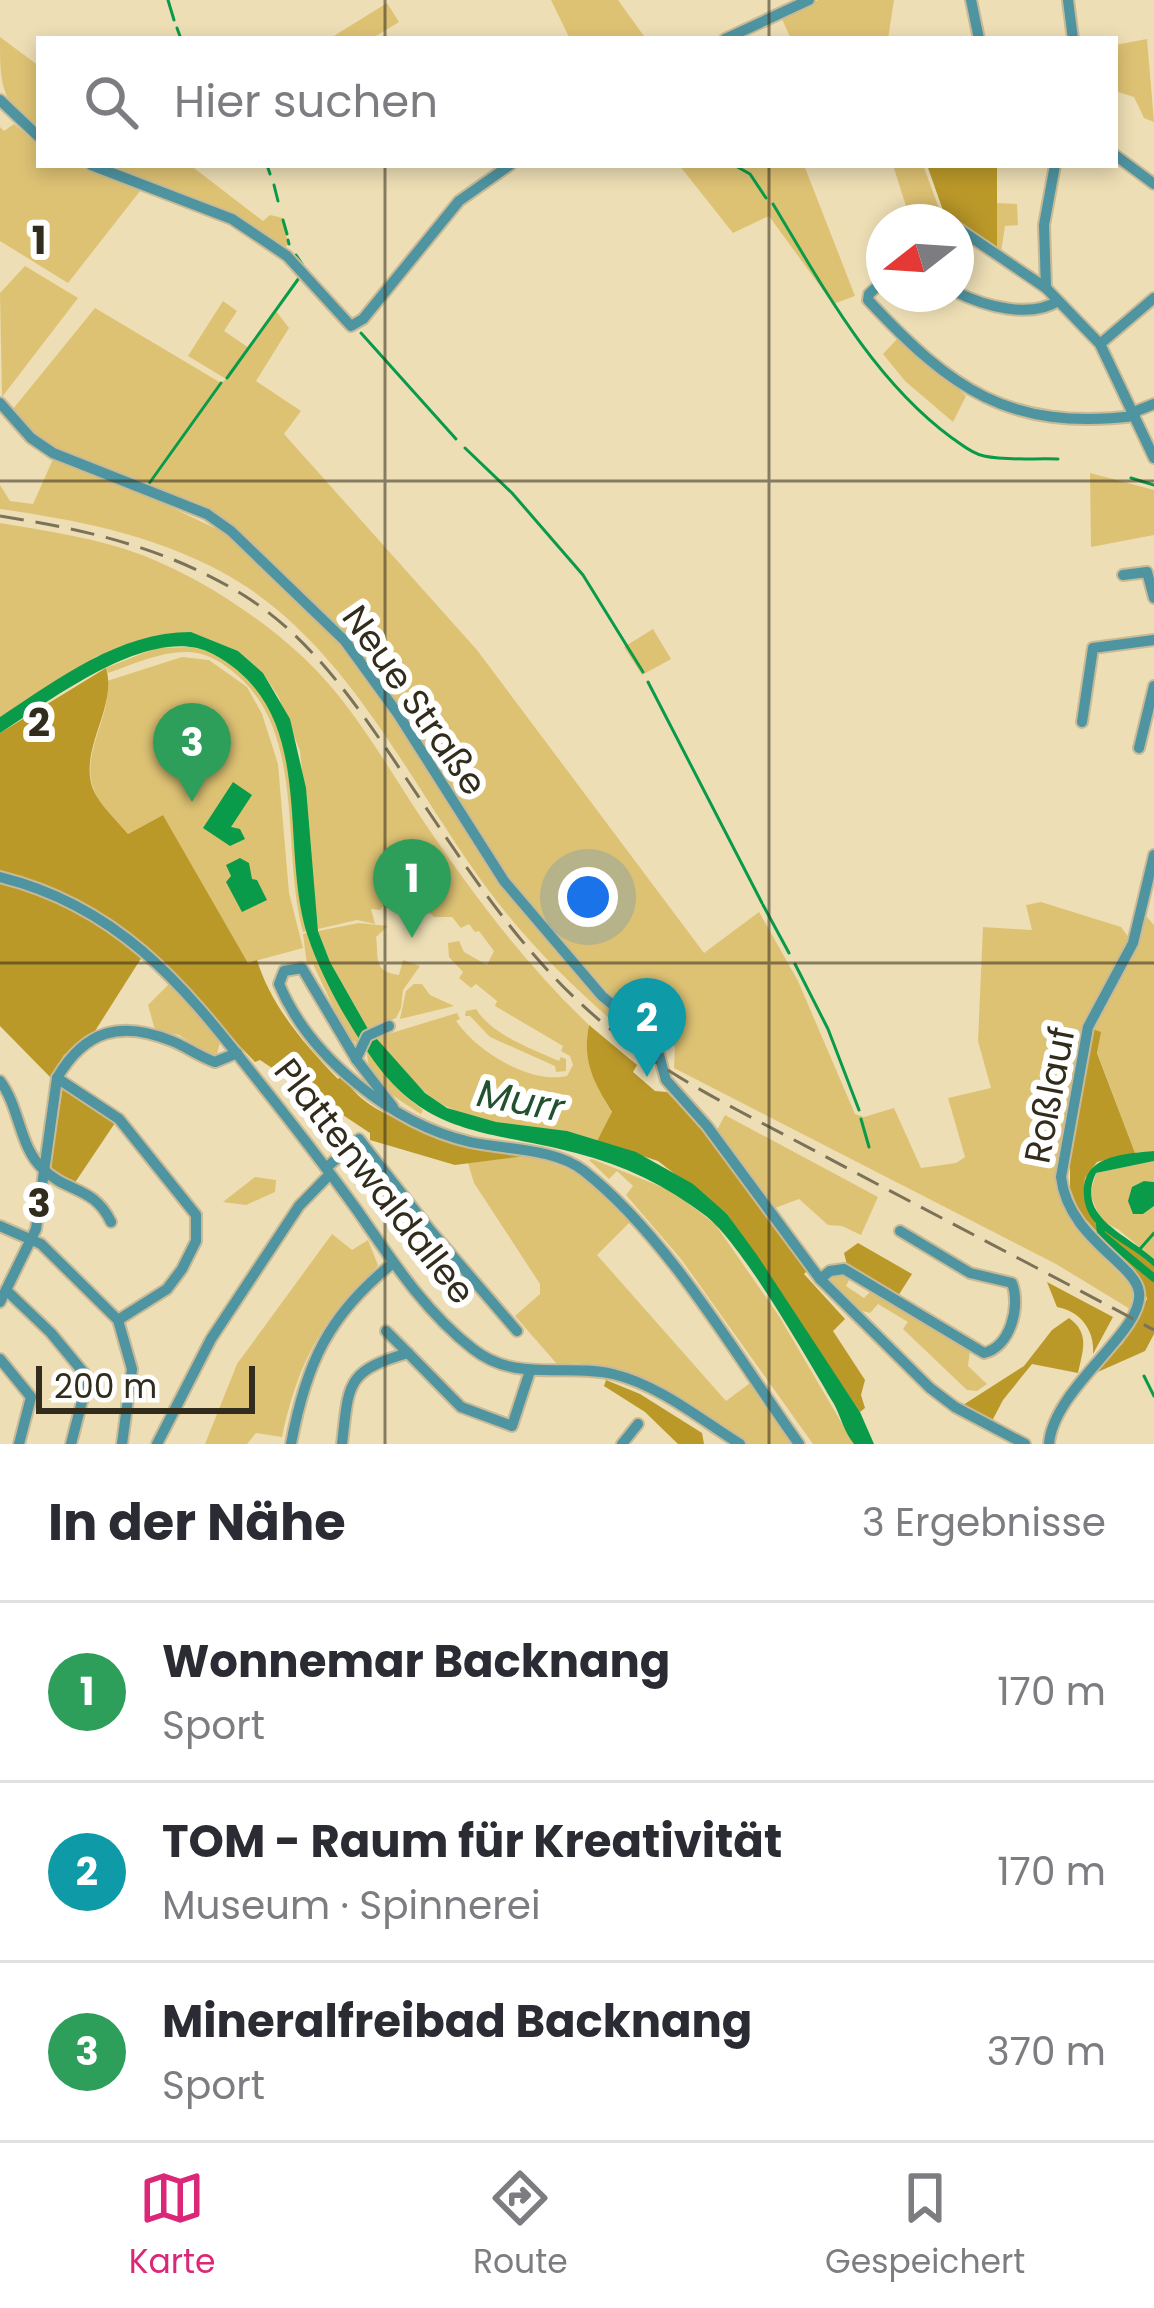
<!DOCTYPE html>
<html lang="de">
<head>
<meta charset="utf-8">
<style>
	:root { --surface:#fff; --page:#f2f2f3; --text:#2b2b33; --muted:#7c7c81; --line:#e1e1e2; --accent:#db2777 }
	body { margin:0; font-family:Poppins,sans-serif; background:var(--page); color:var(--text) }
	.compass { position:absolute; left:866px; top:204px; width:108px; height:108px; border-radius:50%; background:var(--surface); box-shadow:0 6px 18px #0003; rotate:253deg }
	.scale { position:absolute; left:36px; bottom:30px; width:219px; box-sizing:border-box; padding-left:12px; border:6px solid #322c1c; border-top:0; font-size:33px; line-height:42px; white-space:nowrap; color:#322c1c; -webkit-text-stroke:9px #fff; paint-order:stroke }
	.you { position:absolute; left:588px; top:897px; width:42px; height:42px; margin:-30px; border:9px solid #fff; border-radius:50%; background:#1a73e8; box-shadow:0 0 0 18px #1a73e833 }
	.badge { display:grid; place-items:center; width:78px; height:78px; border-radius:50%; background:var(--accent); color:#fff; font-size:39px; font-weight:700 }
	.pin { position:absolute; translate:-50% -99px; filter:drop-shadow(0 3px 6px #0008) }
	.pin::after { content:''; position:absolute; top:63px; width:42px; height:36px; background:inherit; clip-path:polygon(0 0,100% 0,50% 100%) }
	.list { margin:0; padding:0; list-style:none }
	h2 { display:flex; justify-content:space-between; align-items:center; height:156px; margin:0; padding:0 48px; font-size:51px }
	h2 small { font-size:39px; font-weight:400; color:var(--muted) }
	.list li { display:grid; grid-template-columns:78px 1fr auto; gap:36px; align-items:center; box-sizing:border-box; height:180px; padding:0 48px; border-top:3px solid var(--line) }
	.list b { display:block; font-size:45px; white-space:nowrap }
	.list p { margin:0; font-size:39px; white-space:nowrap; color:var(--muted) }
	.list em { font-size:39px; font-style:normal; color:var(--muted) }
	.icon { flex:none; width:66px; height:66px; fill:none; stroke:currentColor; stroke-width:2; stroke-linecap:round; stroke-linejoin:round }
	.map { position:relative; flex:none; width:1154px; height:1444px; overflow:hidden }
	.search { position:absolute; background:var(--surface); box-shadow:0 6px 18px #0003; left:36px; right:36px; top:36px; height:132px; display:flex; align-items:center; gap:30px; box-sizing:border-box; padding:0 42px; border-radius:0px; color:var(--muted); font-size:45px }
	.sheet { height:696px; background:var(--surface) }
	nav { display:flex; justify-content:space-around; align-items:center; box-sizing:border-box; height:168px; border-top:3px solid var(--line); background:var(--surface); font-size:33px; color:var(--muted) }
	nav a { display:grid; justify-items:center; gap:6px }
	nav .on { color:var(--accent) }
	.map>svg:first-child { display:block }
</style>
</head>
<body>
<div class="map">
<svg width="1154" height="1444" viewBox="0 0 1154 1444">
	<rect width="100%" height="100%" fill="#eddeb5"/>
	<g fill="#dec274">
		<path d="M551,0H618L646,39H570Z"/>
		<path d="M818,0H894L888,39H791L782,19Z"/>
		<path d="M387,3L399,22L371,39H329Z"/>
		<path d="M0,37L39,66V132C0,102 0,85 0,37Z"/>
		<path d="M1147,39L1154,122L1144,118L1134,97L1115,91V45Z"/>
		<path d="M14,124L39,145V165H76L140,191L68,283L0,241V127L4,131Z"/>
		<path d="M105,165H190L263,221L270,215L283,218L288,245L281,249L249,227Z"/>
		<path d="M679,165H804L855,296L833,304L769,216L733,233Z"/>
		<path d="M893,165H923L943,219L939,222H911Z"/>
		<path d="M997,203L1017,204L1018,225L1005,226L1001,253L997,250Z"/>
		<path d="M25,266L78,298L2,397L0,293Z"/>
		<path d="M223,301L237,311L224,331L249,348L276,311L289,328L256,381L301,411L284,434L477,650L704,953L759,912L798,981L855,1114L864,1117L894,1108L921,1168L956,1163L965,1157L948,1098L991,1088L978,1041L983,927L1032,930L1026,905L1041,902L1121,927L1130,939L1084,1026L1057,1173C1062,1225 1097,1249 1130,1285L1133,1291L1130,1309L1056,1264L674,1068L675,1047L608,992L508,879L347,639L207,511L54,447L31,432L13,409L95,308L221,383L226,379L188,356Z"/>
		<path d="M900,336L966,396L953,422L905,381L883,354Z"/>
		<path d="M54,457L146,495L229,535L343,642L397,718L501,883L592,992L643,1036L650,1053C590,1003 536,954 489,891C407,781 346,638 220,571C150,534 77,520 0,509V485L10,501L33,504Z"/>
		<path d="M1090,473L1154,490V535L1091,547Z"/>
		<path d="M0,523C48,531 97,538 142,555C199,577 259,616 304,658C352,703 386,765 422,819C472,893 524,963 589,1025C582,1062 594,1081 612,1113L597,1141C543,1124 471,1131 426,1093C407,1078 391,1056 375,1038L457,1013L460,1019L456,1021C478,1053 531,1084 567,1076L573,1065L570,1056L561,1051L563,1046L495,1006L497,1001L476,984L471,988L459,978L463,972L449,957L448,943L459,941L464,952L487,965L494,951L479,931L475,932L469,924L461,928L452,917H434L402,885L380,910L371,909L375,924L357,920L318,929L300,751L278,696L263,673L238,651L191,632L97,656L0,717Z"/>
		<path d="M653,629L671,659L642,675L624,647Z"/>
		<path d="M191,647C312,671 287,841 307,931L303,932C280,848 308,729 231,670C218,660 206,653 189,652C161,651 134,664 108,673L106,668L156,648Z"/>
		<path d="M182,657L209,660L247,687L262,714L278,764L289,893L303,948L248,963L163,815L128,834C117,821 98,804 93,787C81,753 112,716 107,681Z"/>
		<path d="M1146,916L1154,925V1151L1135,1153L1097,1052L1100,1032L1093,1029L1129,965Z"/>
		<path d="M359,923L388,926L376,937C379,956 372,972 399,975L403,960L420,966L403,990L401,1008L396,1018L368,1029L330,962L318,931Z"/>
		<path d="M307,933L322,970L360,1039L356,1043L345,1032L313,964L307,965L303,934Z"/>
		<path d="M170,983L220,1042L217,1054L212,1056L179,1035L155,1030L148,1005Z"/>
		<path d="M414,984H422L430,995L454,1006L400,1019L406,991Z"/>
		<path d="M476,1009C492,1035 532,1049 559,1061L561,1057L566,1059V1071L556,1072L555,1066L490,1037L470,1016H465L466,1011Z"/>
		<path d="M367,1051L406,1097L423,1110L421,1114C398,1099 366,1082 367,1051Z"/>
		<path d="M725,1115L878,1197L861,1235L842,1226L828,1225L799,1199L775,1208L716,1132Z"/>
		<path d="M525,1156C581,1168 591,1182 631,1221L597,1255L726,1401L750,1383L795,1444H747L652,1385L582,1367L580,1363L557,1364L515,1316L540,1294V1284L474,1183L468,1163Z"/>
		<path d="M592,1159L672,1191L715,1224L779,1316L854,1444H813L681,1259L626,1195L633,1186L617,1171L609,1179L589,1160Z"/>
		<path d="M1154,1161V1182L1144,1181L1143,1214L1154,1206V1259L1119,1230L1101,1220L1090,1194L1096,1173Z"/>
		<path d="M255,1177L276,1180L275,1192L246,1205L223,1202Z"/>
		<path d="M332,1234L352,1250L368,1240L378,1265C369,1279 356,1287 345,1300C310,1340 293,1385 282,1437L256,1433L247,1444H205L237,1364Z"/>
		<path d="M836,1274L850,1278L846,1286L864,1298L870,1292L970,1351L968,1366L987,1384L977,1391L967,1390L903,1329L908,1322L878,1304L870,1313L858,1310L829,1281Z"/>
	</g>
	<g fill="#bb9929">
		<path d="M927,165H997V250L946,219Z"/>
		<path d="M106,668C118,707 78,750 93,789C99,804 117,821 128,834L163,815L248,963L257,960C271,1006 305,1045 338,1079L343,1075C369,1129 472,1137 525,1156L455,1165L370,1140V1133L260,1060L255,1062L147,949L95,1031L64,1055L51,1078L0,1026V733Z"/>
		<path d="M589,1025L637,1065L633,1072L655,1091L667,1092L704,1131L808,1270L804,1274L845,1319L833,1331L865,1380L861,1395L865,1408L860,1412L727,1214L658,1161L597,1141L612,1112C593,1081 582,1061 589,1025Z"/>
		<path d="M1093,1029L1101,1032L1097,1053L1135,1153L1097,1162L1085,1178C1078,1226 1125,1238 1154,1267V1334L1145,1351L1091,1375L1123,1343L1147,1299L1142,1281L1079,1212L1070,1188V1160Z"/>
		<path d="M63,1086L115,1123L74,1184L50,1170Z"/>
		<path d="M858,1243L912,1274L898,1296L847,1265L844,1253Z"/>
		<path d="M1047,1282L1113,1317L1093,1354C1095,1330 1080,1311 1057,1307Z"/>
		<path d="M1069,1318C1090,1333 1083,1350 1078,1373L1032,1364L1003,1400L992,1421L963,1405L1024,1366L1052,1330Z"/>
		<path d="M606,1380L640,1394L702,1433L704,1444H678L645,1412L604,1386Z"/>
	</g>
	<g fill="#099b4a">
		<path d="M191,632L238,651L263,673L290,719L306,788L318,931L330,962L368,1029L425,1093L447,1108L496,1122L567,1131L636,1152L693,1184L727,1214L757,1255L860,1412L874,1444H854C844,1432 841,1417 834,1404C808,1360 742,1244 706,1216C667,1186 624,1165 576,1153C484,1129 423,1138 365,1048C342,1013 320,974 307,934C278,839 319,711 213,654C152,621 50,701 0,733V717C58,679 119,632 191,632Z"/>
		<path d="M233,782L252,795L231,827L240,829L245,839L230,846L203,828Z"/>
		<path d="M240,858L249,863L252,879L257,880L267,900L242,912L226,882L231,876L226,865Z"/>
		<path d="M1154,1151V1161L1096,1173C1075,1217 1127,1234 1154,1259V1267C1136,1249 1109,1238 1094,1221C1088,1214 1084,1204 1084,1195C1081,1155 1124,1154 1154,1151Z"/>
		<path d="M1144,1181L1154,1182V1206L1143,1214H1133L1128,1201L1132,1187Z"/>
	</g>
	<g fill="none" stroke-linecap="round" stroke-linejoin="round">
		<g stroke="#099b4a" stroke-width="3">
			<path d="M168,0L174,20"/>
			<path d="M177,28L181,39"/>
			<path d="M267,165L270,174"/>
			<path d="M734,165L750,174L766,198"/>
			<path d="M274,185L278,201"/>
			<path d="M773,204C823,287 873,380 952,438C961,444 972,454 984,456C1007,461 1034,458 1058,459"/>
			<path d="M283,220L287,234"/>
			<path d="M288,240L289,244"/>
			<path d="M296,255L302,264"/>
			<path d="M361,333L456,439"/>
			<path d="M227,378L299,278"/>
			<path d="M465,448L512,493L583,575L643,672"/>
			<path d="M1131,478L1154,485"/>
			<path d="M148,485L221,383"/>
			<path d="M648,682L762,903"/>
			<path d="M763,905L789,953"/>
			<path d="M795,964L828,1029L859,1110"/>
			<path d="M861,1119L869,1147"/>
			<path d="M1140,1249L1154,1233"/>
			<path d="M1144,1376L1154,1396"/>
		</g>
		<path stroke="#099b4a" stroke-width="8" d="M1100,1224L1101,1234L1154,1278"/>
		<g stroke="#c8ba96" stroke-width="14">
			<g id="minor">
				<path d="M971,0L979,39"/>
				<path d="M1068,0L1073,39"/>
				<path d="M725,39L809,0"/>
				<path d="M0,100L39,137"/>
				<path d="M1115,155L1154,184"/>
				<path d="M91,165L232,219L287,256L351,326L363,319L459,201L510,165"/>
				<path d="M945,222H948"/>
				<path d="M956,227L1046,288L1100,344L1154,458"/>
				<path d="M884,280L869,294L868,300C951,389 1008,431 1135,416"/>
				<path d="M1046,288L1044,225L1055,165"/>
				<path d="M956,292C984,306 1030,319 1058,301"/>
				<path d="M1100,344L1154,298"/>
				<path d="M0,403L31,438L53,453L207,514L231,531L345,641L398,714L504,881L602,996L646,1032L657,1048L666,1080L707,1126L820,1279L930,1388L955,1407L1025,1444"/>
				<path d="M1134,412L1154,404"/>
				<path d="M1123,575L1147,572L1154,598"/>
				<path d="M1082,722L1093,648L1154,640"/>
				<path d="M1139,748L1154,686"/>
				<path d="M0,877C117,906 181,982 252,1073C288,1118 323,1163 357,1210C391,1259 425,1312 473,1349C516,1383 565,1363 613,1374C659,1385 700,1419 740,1444"/>
				<path d="M356,1059L367,1036L389,1026"/>
				<path d="M57,1078L119,1119L196,1215V1241L182,1269L167,1289L118,1320"/>
				<path d="M0,1081C20,1107 19,1147 43,1169C67,1193 94,1186 111,1222"/>
				<path d="M393,1107L356,1059L302,968L284,971L279,984C310,1058 393,1124 470,1142C506,1150 555,1148 584,1171C669,1238 736,1356 799,1444"/>
				<path d="M326,1168L359,1139L431,1231L517,1331"/>
				<path d="M0,1226L41,1244L118,1320L132,1369L122,1444"/>
				<path d="M820,1279L830,1271L844,1269L984,1353C1010,1347 1021,1307 1012,1283L970,1273L900,1231"/>
				<path d="M6,1290L51,1333L88,1378L71,1444"/>
				<path d="M0,1302L36,1229L57,1078C85,1030 121,1020 172,1041C187,1047 200,1057 215,1062L237,1053"/>
				<path d="M386,1331L408,1353"/>
				<path d="M0,1359L31,1397L19,1444"/>
				<path d="M157,1444L211,1339L299,1206L330,1174"/>
				<path d="M291,1444C306,1364 328,1315 393,1263"/>
				<path d="M342,1444C349,1384 345,1371 408,1353L461,1407L512,1426L530,1371"/>
				<path d="M622,1444L638,1424"/>
				<path d="M1049,1444C1053,1388 1145,1331 1139,1292C1135,1263 1068,1238 1061,1177L1088,1027L1133,943L1154,855"/>
			</g>
		</g>
		<use href="#minor" stroke="#4e94a1" stroke-width="10"/>
		<path stroke="#7b7258" stroke-width="3" stroke-dasharray="24 12" stroke-linecap="butt" d="M0,516C89,530 171,549 248,598C316,642 363,714 408,781C469,871 527,964 614,1032C675,1081 748,1115 817,1152C929,1212 1042,1270 1154,1330"/>
	</g>
	<path fill="none" stroke="#322c1c" stroke-width="3" stroke-opacity="0.55" d="M385,0V39M769,0V39M385,165V1444M769,165V1444M0,481H1154M0,963H1154"/>
	<g text-anchor="middle" stroke-width="12" stroke-linejoin="round" paint-order="stroke">
		<g font-size="36" fill="#322c1c" stroke="#fff">
			<text transform="translate(415 700) rotate(55)" y="13">Neue Straße</text>
			<text transform="translate(1049 1095) rotate(-79)" y="13">Roßlauf</text>
			<text transform="translate(375 1181) rotate(52)" y="13">Plattenwaldallee</text>
		</g>
		<g font-size="39" font-style="italic" fill="#22512f" stroke="#fff">
			<text transform="translate(521 1100) rotate(11)" y="14">Murr</text>
		</g>
	</g>
	<g font-size="39" text-anchor="middle" font-weight="bold" fill="#322c1c" stroke="#fff" stroke-width="12" stroke-linejoin="round" paint-order="stroke">
		<text x="39" y="254">1</text>
		<text x="39" y="736">2</text>
		<text x="39" y="1217">3</text>
	</g>
</svg>
<svg class="compass" viewBox="-18 -18 36 36"><path d="M0-13l5 13h-10z" fill="#e53935"/><path d="M0 13l5-13h-10z" fill="#7c7c81"/></svg>
<div class="scale">200 m</div>
<div class="you"></div>
<div class="pin badge" style="left:412px;top:938px;background:#2e9e5b">1</div>
<div class="pin badge" style="left:647px;top:1077px;background:#0f9aa8">2</div>
<div class="pin badge" style="left:192px;top:802px;background:#2e9e5b">3</div>
<div class="search"><svg class="icon" aria-label="search" viewBox="0 0 24 24"><circle cx="10" cy="10" r="6"/><path d="M15 15l6 6"/></svg>Hier suchen</div>
</div>
<section class="sheet">
<h2>In der Nähe<small>3 Ergebnisse</small></h2>
<ul class="list">
<li><span class="badge" style="background:#2e9e5b">1</span><div><b>Wonnemar Backnang</b><p>Sport</p></div><em>170 m</em></li>
<li><span class="badge" style="background:#0f9aa8">2</span><div><b>TOM - Raum für Kreativität</b><p>Museum · Spinnerei</p></div><em>170 m</em></li>
<li><span class="badge" style="background:#2e9e5b">3</span><div><b>Mineralfreibad Backnang</b><p>Sport</p></div><em>370 m</em></li>
</ul>
</section>
<nav>
<a class="on"><svg class="icon" aria-label="map" viewBox="0 0 24 24"><path d="M3 6l6-2 6 2 6-2v14l-6 2-6-2-6 2zM9 4v14M15 6v14"/></svg>Karte</a>
<a><svg class="icon" aria-label="directions" viewBox="0 0 24 24"><path d="M12 3l9 9-9 9-9-9zM9 14v-3h6M13 9l2 2-2 2"/></svg>Route</a>
<a><svg class="icon" aria-label="saved" viewBox="0 0 24 24"><path d="M7 4h10v16l-5-4-5 4z"/></svg>Gespeichert</a>
</nav>
</body>
</html>
